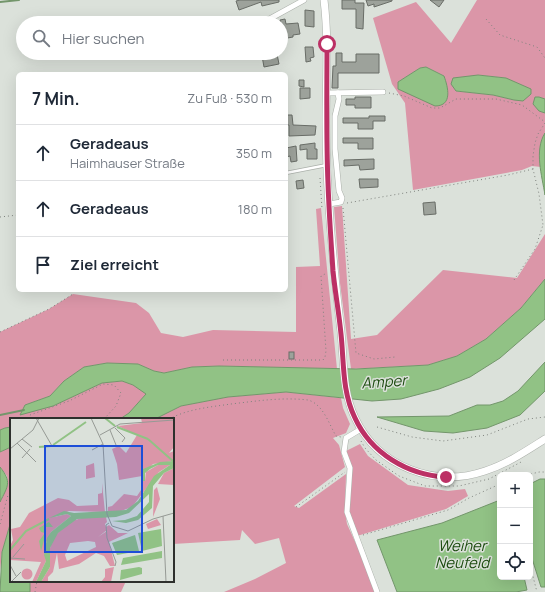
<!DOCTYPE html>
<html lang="de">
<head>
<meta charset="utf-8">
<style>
	:root { --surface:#fff; --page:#f6f6f7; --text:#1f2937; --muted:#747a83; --line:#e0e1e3 }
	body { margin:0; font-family:Manrope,sans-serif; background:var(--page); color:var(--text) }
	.controls { position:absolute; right:12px; bottom:12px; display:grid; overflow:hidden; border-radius:6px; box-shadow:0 4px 16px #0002 }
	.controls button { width:36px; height:36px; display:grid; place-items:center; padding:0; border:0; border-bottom:1px solid var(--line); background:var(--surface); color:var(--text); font:20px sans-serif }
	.stop { position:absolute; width:12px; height:12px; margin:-9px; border:3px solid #bc3065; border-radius:50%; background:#fff }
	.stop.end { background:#bc3065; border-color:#fff; box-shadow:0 1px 4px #0008 }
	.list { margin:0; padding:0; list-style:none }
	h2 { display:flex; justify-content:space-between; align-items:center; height:52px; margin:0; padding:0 16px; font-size:17px }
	h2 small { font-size:13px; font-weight:400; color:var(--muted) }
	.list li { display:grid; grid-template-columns:26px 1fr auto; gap:12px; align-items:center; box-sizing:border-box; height:56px; padding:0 16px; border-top:1px solid var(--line) }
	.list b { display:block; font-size:15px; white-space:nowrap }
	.list p { margin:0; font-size:13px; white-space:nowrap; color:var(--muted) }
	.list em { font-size:13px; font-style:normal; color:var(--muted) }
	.icon { flex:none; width:22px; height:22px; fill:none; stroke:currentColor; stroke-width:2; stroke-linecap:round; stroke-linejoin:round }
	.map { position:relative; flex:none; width:545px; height:592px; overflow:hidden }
	.search { position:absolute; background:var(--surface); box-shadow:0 4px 16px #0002; left:16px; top:16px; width:272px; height:44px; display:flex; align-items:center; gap:10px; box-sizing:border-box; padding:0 14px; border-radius:22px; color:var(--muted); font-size:15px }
	.panel { position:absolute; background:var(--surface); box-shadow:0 4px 16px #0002; left:16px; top:72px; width:272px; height:220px; border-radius:6px }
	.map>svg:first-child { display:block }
</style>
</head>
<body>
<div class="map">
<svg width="545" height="592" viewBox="0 0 545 592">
	<rect width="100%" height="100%" fill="#dbe1da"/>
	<g fill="#db96a8" fill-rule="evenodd">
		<path d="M477,0H545V133L539,157L541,167L532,166L522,170L413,190L405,103L392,84L373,18L416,2L451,43ZM426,67L444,76L448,95L398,82L420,68ZM478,75L506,78L514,100L493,95L456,91Z"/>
		<path d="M342,206L351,339L377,335L443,270L517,278L545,234V279L521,308L486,339L457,356L428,365L351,369L340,283L334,207Z"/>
		<path d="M321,208L337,369L219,366L192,367L164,373L154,371L138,364L107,363L84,367L64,381L50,396L25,405L53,406L102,383L122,381L133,385L147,393L129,413L120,419H11V427L5,428L0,430V332L49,309L73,294L136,303L149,313L161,333L183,337L213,330L296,332V267L320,266L316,209Z"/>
		<path d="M286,392L341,398L343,408L350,424L346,433L333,438L339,445L345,467L294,506L299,508L346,474L345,512L347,524L378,592H224L255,579L286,563L279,538L255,544L242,530L240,540L173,544V419H155L181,406L227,397Z"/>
		<path d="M360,444L368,456L408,485L448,491L465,489L468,496L446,509L357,536L348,509L351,465L344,452Z"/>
		<path d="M11,447V521L2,552L0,571V502L8,484L7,476L0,467V452Z"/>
		<path d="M30,581H126L121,592H30Z"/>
	</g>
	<g fill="#91c285" stroke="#73966b">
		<path d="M426,67L444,76C448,87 453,106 435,106L398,89V82L420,68Z"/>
		<path d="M478,75L506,78L531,89V94L523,101L514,100L493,95L456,91L451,84L453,78Z"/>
		<path d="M535,97H539L545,99V113L539,111L533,104Z"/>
		<path d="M545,133V195C542,176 534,150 545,133Z"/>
		<path d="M545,279V319L500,358L470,377L439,389L401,399L372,401L286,392L228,397L181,406L155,419H120L129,413L146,394L133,385L122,381L102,383L53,406L20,415L25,405L50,396L64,381L84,367L107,363L138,364L154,371L164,373L192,367L219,366L356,369L428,365L457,356L486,339L521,308Z"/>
		<path d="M545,362V391L520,415L487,428L453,433L424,431L377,417L449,416L477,405H490L503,401L518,391Z"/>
		<path d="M11,427V447L0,452V430L5,428Z"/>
		<path d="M0,467C12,482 8,486 0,502Z"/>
		<path d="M540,479H545V587H541L530,552V484Z"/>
		<path d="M500,500V577H524L527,590L516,592H397L377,540L442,523Z"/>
		<path d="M11,521V581H30V592H0L2,552Z"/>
	</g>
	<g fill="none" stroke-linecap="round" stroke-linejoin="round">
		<g stroke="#73966b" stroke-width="2">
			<path d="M0,2L19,0"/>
			<path d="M0,415L24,410"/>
		</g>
	</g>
	<g fill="#9da29b" stroke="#696d67">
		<path d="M240,0H279V2L262,6L261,2L239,10L236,1Z"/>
		<path d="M342,0H355V3H364L363,29L356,28V9H342Z"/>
		<path d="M366,0H392V1L374,7V4L368,6Z"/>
		<path d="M430,0H444L439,7Z"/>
		<path d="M305,10L314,11V27L305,26Z"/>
		<path d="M252,17L253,23H235V21Z"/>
		<path d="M285,19L286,24L298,23L300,34L293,35V37L282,39L280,20Z"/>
		<path d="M305,47H313L314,57L310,58L311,61L306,62Z"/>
		<path d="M336,53H342V62H356V54H379V73H338V88H332L333,66H336Z"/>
		<path d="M277,54L279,64L264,67L262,56Z"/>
		<path d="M299,80H304V87L299,86Z"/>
		<path d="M300,88H310V98L300,99Z"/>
		<path d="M355,97H371V108H355V105H346V99H355Z"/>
		<path d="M286,115H292L293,125L316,126L315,135L289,136V125H286Z"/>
		<path d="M369,116H385V121H373V129H358V123H343V118H369Z"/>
		<path d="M343,138H373V149H358V143H343Z"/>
		<path d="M315,143V149H317V159H307V149L300,150V145Z"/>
		<path d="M296,146L297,161L291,162L290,156L286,157V148Z"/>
		<path d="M374,159V169L360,170L359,165L344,166V160Z"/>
		<path d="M359,179H378V187L360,188Z"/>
		<path d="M303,180L304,188L297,189L296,181Z"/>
		<path d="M435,202L436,214L424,215L423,203Z"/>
		<rect x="289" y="352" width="5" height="7"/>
	</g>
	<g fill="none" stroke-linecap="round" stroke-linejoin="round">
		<g stroke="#abb0aa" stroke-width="4">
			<path id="service" d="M286,173L327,165"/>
		</g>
		<g stroke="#abb0aa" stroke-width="6">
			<g id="minor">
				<path d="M264,22L304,0"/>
				<path d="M327,93L383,92"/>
				<path d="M329,204L341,202L342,198L339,191L335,149V116L339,99L338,93"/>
				<path d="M361,429L346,438L344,452L350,468L347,512L377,592"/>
			</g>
		</g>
		<g stroke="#abb0aa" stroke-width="8">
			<path id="secondary" d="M324,0C329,41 326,81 326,123C326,193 333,262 341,332C344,360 342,391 355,418C378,467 435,488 485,471C507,464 526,451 545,439"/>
		</g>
		<g stroke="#7f837e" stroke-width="1" stroke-dasharray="1 3" stroke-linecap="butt">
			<path d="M486,19L500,35L537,47L545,58"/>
			<path d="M389,93L404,96L432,108H440L456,99H496L522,105L545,122"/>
			<path d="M545,123L538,134L535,143L533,156V169L539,194L543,225H545"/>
			<path d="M320,178L322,209"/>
			<path d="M347,203L508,175L533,169"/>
			<path d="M343,208L356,353L374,359L395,357"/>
			<path d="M0,217L18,215"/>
			<path d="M514,280L535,249L543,225"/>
			<path d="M0,332L49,309L73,294"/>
			<path d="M223,360H323L325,357L326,351L321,276L327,273"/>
			<path d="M29,419L30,415L69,401L103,384L114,385L121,393L116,406L104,419"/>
			<path d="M169,419C188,409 210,407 231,404C257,401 282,397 308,400C323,404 329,424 336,436L341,437"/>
			<path d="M377,427L412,437L443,441L487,435L528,419L545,417"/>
			<path d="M361,441L365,448L376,460L399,476L425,486H459L489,479L523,461"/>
			<path d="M527,475L539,472H545"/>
			<path d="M296,507L345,472"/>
			<path d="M0,524L8,495L11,492"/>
			<path d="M363,535L448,510L469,498L500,484"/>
			<path d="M530,565L537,592"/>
			<path d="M35,592L37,581"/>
		</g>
		<use href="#service" stroke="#fff" stroke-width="2.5"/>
		<use href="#minor" stroke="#fff" stroke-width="5"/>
		<use href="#secondary" stroke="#fff" stroke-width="7"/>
	</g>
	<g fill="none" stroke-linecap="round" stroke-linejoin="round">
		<path stroke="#bc3065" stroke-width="5" d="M327,44C327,90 326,137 328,183C329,212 331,242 333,271C335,292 339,313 341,334C344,362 342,392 355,418C371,453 407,475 446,477"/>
	</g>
	<g text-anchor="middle" stroke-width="3" stroke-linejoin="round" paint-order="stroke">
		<g font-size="15" font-style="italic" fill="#1d4c10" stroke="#dbe1da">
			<text transform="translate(384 382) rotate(-4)" y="5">Amper</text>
			<text x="462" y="551">Weiher<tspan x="462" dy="17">Neufeld</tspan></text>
		</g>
	</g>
	<g transform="translate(10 418)">
		<rect width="164" height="164" fill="#dbe1da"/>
		<path d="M131,0H164V29L159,35L164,33V43L143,46L132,58L109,62L107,46L102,31L109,28L116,35L127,17L108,8L132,5ZM84,45L85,59L76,61V48ZM159,45L160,47L149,54L122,89L111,93L98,94V89L102,88L114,76L127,78L133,69L132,63H135L136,54L148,47ZM164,50V67L148,66L154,55ZM92,65L95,94L59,93L44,99L57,96L61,98L41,114L35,127L36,143L26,164H22L31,144L0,142V128L3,122L1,111L10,109L19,95L48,80L59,82L67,88L88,87V76L92,75ZM147,69L150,81L143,99L144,72ZM75,99H96L97,104L95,106L97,112L88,119L97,113V117L96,109L99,107L108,115H118L99,124L105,148H100L94,138L86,135L69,146L49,151L47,135L43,154L38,159V164H31L40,149V130L44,118L62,103ZM78,123L85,124L86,129L57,143L55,137L60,125ZM147,101L151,107L138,111L136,106ZM104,149L101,164H91L95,159V151ZM11.5 156a5.5 5.5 0 1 1 11 0a5.5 5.5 0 1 1-11 0Z" fill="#db96a8" fill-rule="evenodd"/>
		<path d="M164,43V50L154,55L143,68L142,90L128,102L116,105L102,103L115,102L127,98L139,84V76L119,95L106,99L67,101L48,115L40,130V149L31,164H26L36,143L34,137L37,120L41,114L61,98L57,96L39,100L54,93L64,95L116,92L128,83L144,58L160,47H148L140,51L135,55V63H132V58L133,51L150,44ZM39,104L43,109H34L36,115L31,133L29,123L35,115L31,114L29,110ZM151,111L152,128L132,133L128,115ZM125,117L129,133L107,137L102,125ZM152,133V140L111,147L113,140ZM129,149L132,150V156L110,162L111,152Z" fill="#91c285"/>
		<path fill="none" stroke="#91c285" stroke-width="2" d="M95,0L105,8M107,9L138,21M138,21L164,44M43,27L76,4M29,29L41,28M0,132L16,113L39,101"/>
		<path fill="none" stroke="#969a95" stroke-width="1" d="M26,0L42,28M81,0L93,26L97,96L102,108L118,113L143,101L164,95M105,10L115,20L112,24M100,12L106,27M90,17L110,6L164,2M12,21L22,29M7,25L26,44M0,31L23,12L29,0M82,32L93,26M12,40L20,31M153,98L156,164M99,105L96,107L97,120L106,144L105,148M3,139L14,126M0,140L15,141M0,147L6,158M1,164L11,154"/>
		<path fill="#1d4ed8" fill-opacity="0.15" stroke="#1d4ed8" stroke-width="2" d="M35,28H132V134H35Z"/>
		<rect width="164" height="164" fill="none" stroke="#2e302d" stroke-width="2"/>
	</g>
</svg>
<div class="controls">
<button>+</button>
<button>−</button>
<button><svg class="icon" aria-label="locate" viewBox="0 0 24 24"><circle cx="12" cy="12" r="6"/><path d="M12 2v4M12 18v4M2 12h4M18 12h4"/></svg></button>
</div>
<div class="stop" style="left:327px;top:44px"></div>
<div class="stop end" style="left:446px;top:477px"></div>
<div class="search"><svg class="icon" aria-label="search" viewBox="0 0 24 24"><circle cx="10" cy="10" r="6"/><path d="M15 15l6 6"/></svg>Hier suchen</div>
<section class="panel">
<h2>7 Min.<small>Zu Fuß · 530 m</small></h2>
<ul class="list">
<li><svg class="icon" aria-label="ahead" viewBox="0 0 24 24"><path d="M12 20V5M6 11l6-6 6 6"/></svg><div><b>Geradeaus</b><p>Haimhauser Straße</p></div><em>350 m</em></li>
<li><svg class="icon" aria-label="ahead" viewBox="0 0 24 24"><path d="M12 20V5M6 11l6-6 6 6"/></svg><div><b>Geradeaus</b></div><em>180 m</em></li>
<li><svg class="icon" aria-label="arrive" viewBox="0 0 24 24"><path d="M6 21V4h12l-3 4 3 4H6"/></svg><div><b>Ziel erreicht</b></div></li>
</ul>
</section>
</div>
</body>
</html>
